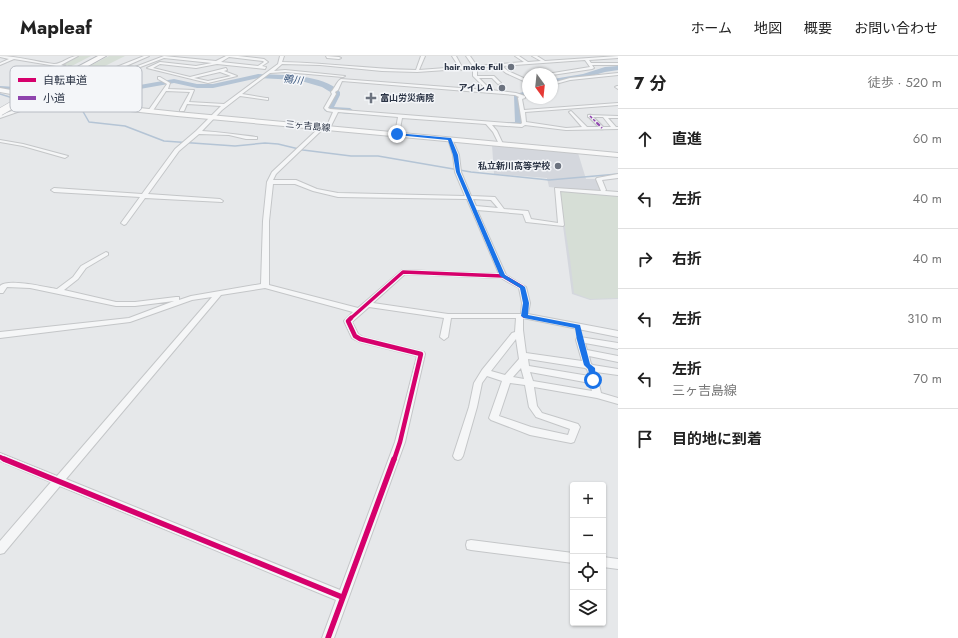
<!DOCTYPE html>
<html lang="ja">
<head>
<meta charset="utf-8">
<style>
	:root { --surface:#fff; --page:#f6f6f6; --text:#222; --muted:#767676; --line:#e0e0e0 }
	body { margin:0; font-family:Jost,"Noto Sans JP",sans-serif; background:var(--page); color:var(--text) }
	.controls { position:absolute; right:12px; bottom:12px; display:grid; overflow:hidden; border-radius:4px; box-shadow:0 1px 3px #0004 }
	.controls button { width:36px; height:36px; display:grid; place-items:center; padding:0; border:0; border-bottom:1px solid var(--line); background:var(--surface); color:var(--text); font:20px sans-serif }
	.compass { position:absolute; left:522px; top:12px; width:36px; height:36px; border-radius:50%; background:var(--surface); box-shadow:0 1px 3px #0004; rotate:165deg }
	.stop { position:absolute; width:12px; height:12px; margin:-9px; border:3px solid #1a73e8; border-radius:50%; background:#fff }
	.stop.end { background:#1a73e8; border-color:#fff; box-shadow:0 1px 4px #0008 }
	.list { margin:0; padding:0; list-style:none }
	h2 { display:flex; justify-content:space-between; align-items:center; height:52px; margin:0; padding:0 16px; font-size:17px }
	h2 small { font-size:13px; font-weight:400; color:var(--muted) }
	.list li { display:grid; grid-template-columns:26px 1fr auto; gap:12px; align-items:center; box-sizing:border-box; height:60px; padding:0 16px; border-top:1px solid var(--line) }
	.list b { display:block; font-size:15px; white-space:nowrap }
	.list p { margin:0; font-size:13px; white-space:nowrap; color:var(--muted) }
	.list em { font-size:13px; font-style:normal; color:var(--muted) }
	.icon { flex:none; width:22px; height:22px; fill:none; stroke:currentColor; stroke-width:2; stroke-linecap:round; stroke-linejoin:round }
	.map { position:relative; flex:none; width:618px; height:582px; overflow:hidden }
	header { display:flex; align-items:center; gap:24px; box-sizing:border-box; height:56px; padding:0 20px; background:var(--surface); border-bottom:1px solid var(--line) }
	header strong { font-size:19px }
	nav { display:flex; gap:22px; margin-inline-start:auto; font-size:14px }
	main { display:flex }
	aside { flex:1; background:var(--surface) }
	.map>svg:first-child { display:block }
</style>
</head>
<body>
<header>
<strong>Mapleaf</strong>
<nav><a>ホーム</a><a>地図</a><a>概要</a><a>お問い合わせ</a></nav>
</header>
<main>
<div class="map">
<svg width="618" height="582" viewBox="0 0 618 582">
	<rect width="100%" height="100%" fill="#e6e8ea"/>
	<path fill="#d4d7dd" d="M492,89L578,97L586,123H597L603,138L618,139V243L590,244L572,238L558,132L549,131L547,122L494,118Z"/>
	<g fill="#d6ded6">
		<path d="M79,0H91L31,31L23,28L56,10H64L59,9Z"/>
		<path d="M109,0H125L95,15H89L93,16C78,24 62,34 44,33Z"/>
		<path d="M559,134L618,139V242L590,243L574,237L570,203Z"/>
	</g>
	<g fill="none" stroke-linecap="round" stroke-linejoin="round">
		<g stroke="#b4c4d5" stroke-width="1.5">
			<path d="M0,38L19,44"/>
			<path d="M23,45L81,52L89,66L125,70L164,85L235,90L265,87L278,88L303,94L351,100H378L471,116L549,124L618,118"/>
		</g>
		<g fill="#b4c4d5" fill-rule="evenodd">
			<path d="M618,10V14L605,16L584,22L552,28L553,23L583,18L605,11Z"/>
			<path d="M258,18C281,19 324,18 340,36V39L334,51L350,52L354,55L350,58L325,55L324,53L332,37L322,31L298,24L258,22L213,32H197L174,27L117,37L45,40L32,36L0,34V30L32,32L45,34L117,33L174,23L197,28H213Z"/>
			<path d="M528,35V41L521,43L525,69L523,71L497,70L495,68L497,66H515L514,40L515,38Z"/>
		</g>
		<path stroke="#c1c4c9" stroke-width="4" stroke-dasharray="4 2" stroke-linecap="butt" d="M62,10L89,15"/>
		<g stroke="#c4c6c8" stroke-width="2.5">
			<path id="pedestrian" d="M589,59H591L603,71V73H601L589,61Z"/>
		</g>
		<g stroke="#c4c6c8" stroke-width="2">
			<g id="minor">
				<path d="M0,0C18,0 36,6 54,8C62,8 69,0 78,0L61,9L64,10L62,11L14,3L0,9V7L9,3L0,1Z"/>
				<path d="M144,0H149L126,10L135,11L164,0L216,5L226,0H238L264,3L268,6L262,10L266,11L265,13L217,8L196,12L160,8L153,12L190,21L226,12L227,14L224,15L237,20L208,27L147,12L160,6L196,10L212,7L164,2L135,13L121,12L46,44L42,43L100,18L88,16V14L104,16ZM229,1L263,5L264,6L258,10L221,6ZM220,16L231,20L208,25L194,22Z"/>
				<path d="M280,0H284L282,6C327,7 371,13 416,14L421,0H425L419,14L459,11L452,0H456L462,11L473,10L466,0H470L477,10L524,6L515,0H519L528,6L541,5L532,0H537L545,5L618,0V2L589,4L591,7H618V9H592L594,12L592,13L552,19L547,18L590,11L585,4L502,10L508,15L528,24V27L506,17L497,10L477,12V20H494L501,27L498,28L492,22H479L491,34L516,37L525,40V42L522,43L524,54L618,47V49L525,56L526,66L566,72L582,71L569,56L571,55L587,71H611L603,61H588V59L618,60V62H608L616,71H618V73L566,74L525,69L522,71L492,69L497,75L503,88L501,89L499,88L493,76L486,68L402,62L399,78L397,79L395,78L398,61L338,56L330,72L328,73L326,72L333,56L327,55L324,52L332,38L331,36C335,32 337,25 341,23L487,34L473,20V12L462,14L460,13L417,16L382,15L320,9L282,8L274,15L285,14L345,20L343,21L285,16L270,17L242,38L266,42H268V44L240,40L222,54L202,75C220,76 238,79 257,81V83H246L229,79L199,78L179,95L148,138L220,143L223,145L222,146L145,142L126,168L124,169L121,167L140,141L54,136L51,134L54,132L142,138L175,93L196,75L221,50L187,48L184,55H180V54L190,36L166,35L152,56H148V55L167,28L158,23V21H160L170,27L168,33L194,34L189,46L224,48L278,8ZM342,25L515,39L519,41L518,42L522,67L521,68L330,53L328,52L336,38L335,36L338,34Z"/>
				<path d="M326,0L339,1L341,2L339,3L327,2Z"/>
				<path d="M618,17V19L570,24L552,29V27L570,22Z"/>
				<path d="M617,30H618V33L615,31Z"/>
				<path d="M48,43L52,44L0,62V59Z"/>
				<path d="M321,70L325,71L276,118L273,124H296L317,133L338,137L465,140L455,116L453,99L448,83L450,82L452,83L459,99L461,116L471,140L495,141L504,153L528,155L531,163L558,167L555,132L601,135L596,123L597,122L618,118V122L602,124L606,134L605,135L618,136V140L560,135L564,169L563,170L526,166L523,158L477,154L506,219L526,231L530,247L528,258L618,275V281L523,262V274L526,297L582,305L576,284L577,282L580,281L618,287V293L585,287L587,294L618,300V306L589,300L591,308L593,309L618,313V319L596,316L601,337L618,342V348L597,342L534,331L537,350L542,357L578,368L580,371L574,386L571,387L530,379L491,364L489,362L502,325L487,320L482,327L477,351L463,400L461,403L458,404L455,403L453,400L469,351L474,327L482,314L512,277L515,276L516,262H451L448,281L444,284L440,281L444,262L369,251L352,266L358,278L363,281L424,296L425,298L405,386L334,582H322L336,544L60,430L4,497L0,498V485L51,426L0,405V397L57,420L212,241L192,244L130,266L0,282V276L129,262L174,245L135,250H116L30,232L7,231L3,237H0V230C7,222 45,231 57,233L73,221L81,210L106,196L108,197V199L86,212L78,223L64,234L116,246H135L176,241H179V244L191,240L261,228L263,165L267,126L272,116ZM273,128H295L313,135L338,141L467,143L499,218L403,214L401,215L358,252L269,229V165ZM473,143L491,144L498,152L476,150ZM405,218L501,222L519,232L522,247L521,258H448L373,247ZM265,232L353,256L344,265L352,282L360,286L417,300L395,386L340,534L66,423L221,239ZM516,283L519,303L505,319L491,315ZM528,303L585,312L587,313L589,320L529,310ZM521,312L524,323L513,321ZM530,316L590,327L592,335L533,325ZM510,327L525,329L529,351L536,361L570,373L568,379L531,371L499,360Z"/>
				<path d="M0,84L23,88L68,100L65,102L23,90L0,86Z"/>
				<path d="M471,484L573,497V507L471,494L467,493L466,489L467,485Z"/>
				<path d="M603,501L618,503V513L603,511Z"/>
			</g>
		</g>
		<g stroke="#c4c6c8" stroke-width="2">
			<path id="secondary" d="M0,32L65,44L177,56L618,97V101L177,60L65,48L0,36Z"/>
		</g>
		<g stroke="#b8bbbf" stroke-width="2">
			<path id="motorway" d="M98,0H106L43,35H37L36,33Z"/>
		</g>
		<use href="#pedestrian" fill="#f5f6f7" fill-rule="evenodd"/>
		<use href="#minor" fill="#f5f6f7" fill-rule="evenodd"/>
		<use href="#secondary" fill="#f8f8f8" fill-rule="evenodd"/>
		<use href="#motorway" fill="#f8f8f8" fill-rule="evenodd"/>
		<g stroke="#b8bbbf" stroke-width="8" stroke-linecap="butt">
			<path id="motorway-bridge" d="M0,56L40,33"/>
		</g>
		<use href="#motorway-bridge" stroke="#f8f8f8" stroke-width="7"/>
		<path stroke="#8e44ad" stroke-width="1.5" stroke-dasharray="3 1.5" stroke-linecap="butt" d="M590,60L598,68"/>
		<path stroke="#8e44ad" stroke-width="2" stroke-dasharray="4 2" stroke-linecap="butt" d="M597,67L602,72"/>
		<g stroke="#f4f6f9" stroke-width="5.5">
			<path id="cycleway-far2" d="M350,263L403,216L503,220L522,231L526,247L524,260"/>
		</g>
		<g stroke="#f4f6f9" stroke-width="7">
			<g id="cycleway-far1">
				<path d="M351,262L348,265L355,280L360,283L421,298L400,386L394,404"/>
				<path d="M0,401L6,404"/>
			</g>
		</g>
		<g stroke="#f4f6f9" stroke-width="8">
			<g id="cycleway">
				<path d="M4,403L342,541"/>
				<path d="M328,582L394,403"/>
			</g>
		</g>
		<use href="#cycleway-far2" stroke="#d6006c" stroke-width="3.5"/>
		<use href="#cycleway-far1" stroke="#d6006c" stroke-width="4.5"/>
		<use href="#cycleway" stroke="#d6006c" stroke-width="5.5"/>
	</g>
	<path fill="#1a73e8" d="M396,77L451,82L458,99L460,116L505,219L525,231L529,247L528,259L580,269L590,308L595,312L596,326H591L588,313L584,309L577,284L575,272L524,262L521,260L523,247L520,232L500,220L456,116L453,99L448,84L397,79Z"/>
	<g fill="#6c737f" stroke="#f4f6f9" stroke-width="1.5">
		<circle cx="511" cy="11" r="4"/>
		<circle cx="502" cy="32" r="4"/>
		<path d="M369 36h4v4h4v4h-4v4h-4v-4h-4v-4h4z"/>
		<circle cx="558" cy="110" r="4"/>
	</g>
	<g text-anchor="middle" stroke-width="3" stroke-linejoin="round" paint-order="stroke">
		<g font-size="9" font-weight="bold" fill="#2b3445" stroke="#f4f6f9" text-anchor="end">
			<text x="503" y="14">hair make Full</text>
			<text x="494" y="35">アイレＡ</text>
			<text x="380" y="45" text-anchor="start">富山労災病院</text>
			<text x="550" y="113">私立新川高等学校</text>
		</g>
		<g font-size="9" fill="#2b3445" stroke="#f4f6f9">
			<text transform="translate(308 70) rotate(5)" y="3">三ヶ吉島線</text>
		</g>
		<g font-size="10" font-style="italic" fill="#34527a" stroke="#f4f6f9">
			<text transform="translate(293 23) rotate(7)" y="4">鴨川</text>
		</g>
	</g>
	<rect x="10" y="10" width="132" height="46" rx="6" fill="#f4f6f9" stroke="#b8bcc3" stroke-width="1"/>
	<rect x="18" y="22" width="18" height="4" fill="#d6006c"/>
	<rect x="18" y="40" width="18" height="4" fill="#8e44ad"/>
	<g font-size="11" fill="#2b3445">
		<text x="43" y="28">自転車道</text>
		<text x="43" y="46">小道</text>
	</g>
</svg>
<div class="controls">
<button>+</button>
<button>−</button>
<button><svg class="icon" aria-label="locate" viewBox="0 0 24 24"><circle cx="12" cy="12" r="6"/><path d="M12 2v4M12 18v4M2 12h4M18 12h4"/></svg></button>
<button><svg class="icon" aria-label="layers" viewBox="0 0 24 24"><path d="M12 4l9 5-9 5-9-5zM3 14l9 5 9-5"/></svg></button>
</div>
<svg class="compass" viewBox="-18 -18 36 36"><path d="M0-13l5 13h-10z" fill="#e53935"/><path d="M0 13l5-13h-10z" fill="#767676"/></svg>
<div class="stop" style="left:593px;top:324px"></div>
<div class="stop end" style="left:397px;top:78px"></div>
</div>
<aside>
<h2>7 分<small>徒歩 · 520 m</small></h2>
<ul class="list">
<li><svg class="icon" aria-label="ahead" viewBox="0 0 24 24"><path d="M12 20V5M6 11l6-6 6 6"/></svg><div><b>直進</b></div><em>60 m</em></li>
<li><svg class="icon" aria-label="left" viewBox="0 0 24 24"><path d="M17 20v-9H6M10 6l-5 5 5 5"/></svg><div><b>左折</b></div><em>40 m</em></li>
<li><svg class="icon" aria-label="right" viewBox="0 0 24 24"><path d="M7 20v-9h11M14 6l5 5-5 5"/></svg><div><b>右折</b></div><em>40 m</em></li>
<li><svg class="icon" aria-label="left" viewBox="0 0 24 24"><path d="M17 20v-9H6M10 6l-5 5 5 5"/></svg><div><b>左折</b></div><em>310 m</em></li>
<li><svg class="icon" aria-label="left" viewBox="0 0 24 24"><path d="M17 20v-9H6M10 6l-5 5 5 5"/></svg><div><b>左折</b><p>三ヶ吉島線</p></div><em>70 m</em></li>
<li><svg class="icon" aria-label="arrive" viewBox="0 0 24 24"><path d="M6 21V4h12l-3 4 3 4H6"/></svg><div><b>目的地に到着</b></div></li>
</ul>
</aside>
</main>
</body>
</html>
